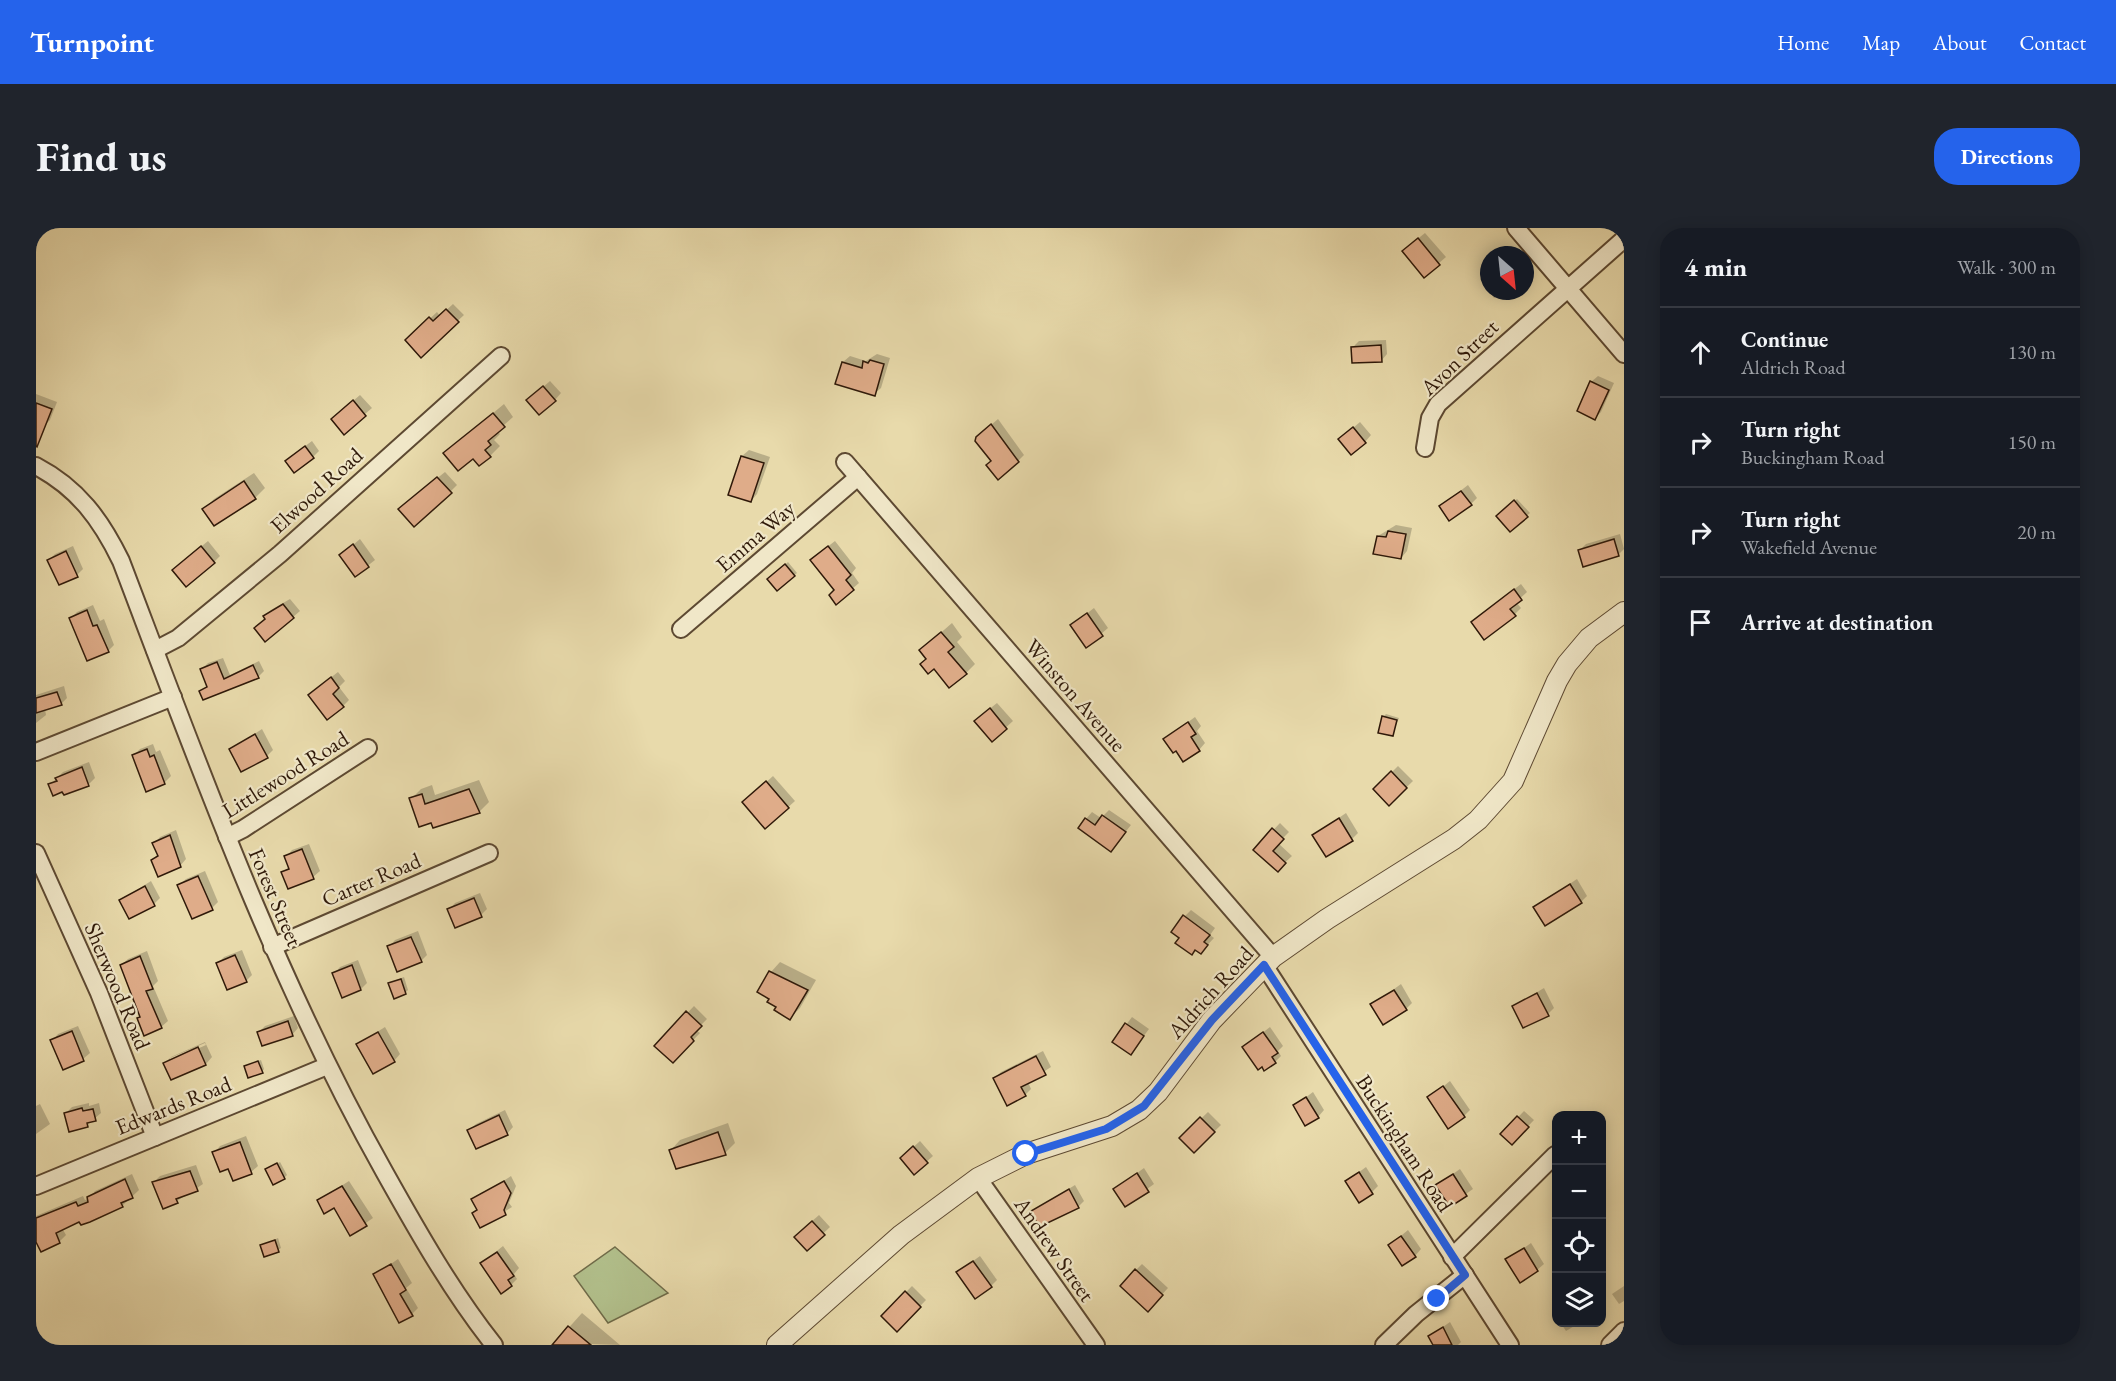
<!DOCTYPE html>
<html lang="en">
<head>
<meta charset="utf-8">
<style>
	:root { --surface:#171b24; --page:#20242c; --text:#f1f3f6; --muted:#9ea1a6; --line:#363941; --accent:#2563eb }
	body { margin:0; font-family:"EB Garamond",serif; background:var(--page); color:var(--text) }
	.controls { position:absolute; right:18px; bottom:18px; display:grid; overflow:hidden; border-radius:12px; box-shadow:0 3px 15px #0003 }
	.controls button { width:54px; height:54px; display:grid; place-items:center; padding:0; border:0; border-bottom:2px solid var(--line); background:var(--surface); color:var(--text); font:30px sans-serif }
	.compass { position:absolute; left:1444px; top:18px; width:54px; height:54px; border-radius:50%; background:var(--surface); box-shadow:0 3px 15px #0003; rotate:153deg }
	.stop { position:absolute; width:18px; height:18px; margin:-14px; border:4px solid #2563eb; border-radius:50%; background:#fff }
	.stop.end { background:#2563eb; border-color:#fff; box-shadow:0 2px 6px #0008 }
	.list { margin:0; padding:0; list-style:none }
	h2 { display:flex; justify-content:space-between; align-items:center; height:78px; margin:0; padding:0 24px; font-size:26px }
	h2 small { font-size:20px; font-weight:400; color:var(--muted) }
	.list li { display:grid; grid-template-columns:39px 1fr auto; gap:18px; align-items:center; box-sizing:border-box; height:90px; padding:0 24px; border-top:2px solid var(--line) }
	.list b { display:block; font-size:22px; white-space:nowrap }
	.list p { margin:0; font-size:20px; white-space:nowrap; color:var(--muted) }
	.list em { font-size:20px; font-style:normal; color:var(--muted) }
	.icon { flex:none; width:33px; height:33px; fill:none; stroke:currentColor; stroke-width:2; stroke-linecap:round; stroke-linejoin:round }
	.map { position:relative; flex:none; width:1588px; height:1117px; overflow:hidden; border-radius:24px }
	header { display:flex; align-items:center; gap:36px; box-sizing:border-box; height:84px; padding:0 30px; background:var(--accent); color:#fff }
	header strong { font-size:28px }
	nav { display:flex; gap:33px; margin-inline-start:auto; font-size:21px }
	.intro { display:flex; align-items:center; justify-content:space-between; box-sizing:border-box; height:144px; padding:0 36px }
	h1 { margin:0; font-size:42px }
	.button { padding:15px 27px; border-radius:24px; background:var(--accent); color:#fff; font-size:21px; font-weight:700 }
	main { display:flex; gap:36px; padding:0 36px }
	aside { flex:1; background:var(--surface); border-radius:24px; box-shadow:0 3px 15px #0003 }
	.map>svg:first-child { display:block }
</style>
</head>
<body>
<header>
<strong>Turnpoint</strong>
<nav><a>Home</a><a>Map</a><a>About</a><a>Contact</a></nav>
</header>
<div class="intro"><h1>Find us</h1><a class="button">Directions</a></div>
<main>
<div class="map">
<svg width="1588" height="1117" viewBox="0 0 1588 1117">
	<rect width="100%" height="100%" fill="#e8daab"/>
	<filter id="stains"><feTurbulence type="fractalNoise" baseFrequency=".00333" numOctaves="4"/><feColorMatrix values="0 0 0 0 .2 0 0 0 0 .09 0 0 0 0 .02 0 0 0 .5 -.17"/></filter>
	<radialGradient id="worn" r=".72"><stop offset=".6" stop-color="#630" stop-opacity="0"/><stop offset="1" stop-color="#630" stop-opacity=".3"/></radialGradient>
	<path fill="#b2c08c" stroke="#706c4a" stroke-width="1.5" d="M579,1019L632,1065L572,1095L538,1048Z"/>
	<g fill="#0003" fill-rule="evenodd">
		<path d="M1389,5L1410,29L1388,48L1374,17Z"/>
		<path d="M1453,43V63H1467L1458,70L1444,51Z"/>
		<path d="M417,76L428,87L385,127L371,112L401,84L404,88Z"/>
		<path d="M1350,112L1351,126L1345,133L1317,119L1323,113Z"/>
		<path d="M841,126L854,130L845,160L838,166L801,155L807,134L814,128L830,133Z"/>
		<path d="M1562,148L1578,155L1565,184L1559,190L1555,154Z"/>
		<path d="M514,153L525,165L519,172L499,166Z"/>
		<path d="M0,166L21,174L14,192L8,198L0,195Z"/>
		<path d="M324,167L336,180L308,204L303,185Z"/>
		<path d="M468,176L477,189L461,203L464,206L458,212L464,218L454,228L409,225Z"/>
		<path d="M962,191L988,227L982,233L956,232L948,203Z"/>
		<path d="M1324,194L1335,207L1329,214L1304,211Z"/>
		<path d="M276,213L283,223L277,229L257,227Z"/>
		<path d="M713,222L734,229L721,266L715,273L694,266L706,228Z"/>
		<path d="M409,244L421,257L414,264L370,275Z"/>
		<path d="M218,245L229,260L219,270L168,281L178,271Z"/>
		<path d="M1432,257L1441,270L1435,276L1405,278Z"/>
		<path d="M1481,271L1494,285L1474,302L1462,288Z"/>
		<path d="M1360,297L1376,300L1371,323L1365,330L1342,308Z"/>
		<path d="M1584,306L1588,321L1582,327L1544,322L1550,316Z"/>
		<path d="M324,311L339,332L320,347L305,327Z"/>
		<path d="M172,313L184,328L178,334L144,336Z"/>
		<path d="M799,313L820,340L816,345L823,355L801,374L800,362L782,326Z"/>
		<path d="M37,318L47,341L41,347L13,332L19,326Z"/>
		<path d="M752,334L761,345L742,361L733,351Z"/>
		<path d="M1485,356L1491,364L1480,374L1485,380L1479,386L1443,388Z"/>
		<path d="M254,371L264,383L257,389L230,390L229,388L235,382Z"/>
		<path d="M57,377L64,393L68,391L78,417L72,423L35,390L41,384Z"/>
		<path d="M1058,380L1072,400L1051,418L1036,397Z"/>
		<path d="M916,395L926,409L921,414L939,436L930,445L892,430L885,422Z"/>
		<path d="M187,430L194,447L223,433L228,443L222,449L165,464L172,457L166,441L172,435Z"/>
		<path d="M302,444L309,453L303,459L313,472L307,478L280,461Z"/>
		<path d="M28,458L31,470L25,476L9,481L10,487L0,495V467Z"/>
		<path d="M961,475L977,493L956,512L946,487Z"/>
		<path d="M1350,486L1363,490L1356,507L1347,489Z"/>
		<path d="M1159,489L1165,498L1161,503L1169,515L1163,522L1140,521L1129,511Z"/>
		<path d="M226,501L237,522L231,528L195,521Z"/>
		<path d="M117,516L120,524L124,522L135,548L128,555L111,562L98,527L104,521Z"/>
		<path d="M53,534L59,550L52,557L27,562L14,557L27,544Z"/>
		<path d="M1362,538L1377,553L1353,576L1339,561Z"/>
		<path d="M737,548L759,573L730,599L715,568Z"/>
		<path d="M443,552L453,574L443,584L396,594L375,571L385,561L396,557L399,567Z"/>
		<path d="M1073,582L1095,597L1075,622L1050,591L1056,584L1065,590Z"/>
		<path d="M1310,585L1322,605L1316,611L1278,607Z"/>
		<path d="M1244,595L1253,604L1242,615L1256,628L1241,642L1219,621Z"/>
		<path d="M140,602L150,631L144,638L116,632L122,626L118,616L124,609Z"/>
		<path d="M273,616L284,643L277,649L253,659L247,644L254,638L250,629L256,622Z"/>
		<path d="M169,643L182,674L176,680L143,657L150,651Z"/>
		<path d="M1541,651L1551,668L1545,674L1499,679Z"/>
		<path d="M115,653L124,670L118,676L85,672Z"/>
		<path d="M444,665L451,681L445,687L413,682L419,675Z"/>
		<path d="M1155,682L1179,700L1174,707L1178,710L1165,724L1145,710L1149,688Z"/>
		<path d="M382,703L391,727L385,733L353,719L359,712Z"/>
		<path d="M206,722L216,747L210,753L182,735L188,729Z"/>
		<path d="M111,723L122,753L117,758L132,793L125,799L85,737L92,731Z"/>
		<path d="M322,732L331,755L325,761L298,746L304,739Z"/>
		<path d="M744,734L780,752L764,780L754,790L742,779L735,744Z"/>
		<path d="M368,749L372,762L369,765L353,755Z"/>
		<path d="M1365,756L1376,775L1370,781L1336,777Z"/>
		<path d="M1508,760L1518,780L1512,786L1478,778Z"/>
		<path d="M658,778L671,791L660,802L664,805L637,833L620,818Z"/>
		<path d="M258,788L262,800L256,807L223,804L229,798Z"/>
		<path d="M1096,789L1113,801L1095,825L1078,813Z"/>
		<path d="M42,798L54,825L47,831L28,840L16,813L22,806Z"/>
		<path d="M349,799L364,826L358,833L322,816Z"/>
		<path d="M1234,799L1247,818L1242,823L1245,828L1239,834L1208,819Z"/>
		<path d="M169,814L176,829L170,836L136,851L129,835L135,829ZM169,815L170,817L134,833V830Z"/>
		<path d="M1007,823L1015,839L992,854L995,861L989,867L959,850L965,844Z"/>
		<path d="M225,832L228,841L226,844L210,838Z"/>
		<path d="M1414,853L1434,882L1428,888L1393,870Z"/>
		<path d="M1277,864L1288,882L1282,889L1258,878Z"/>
		<path d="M53,875V878L63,875L65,885L51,897L29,886L36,879Z"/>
		<path d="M4,876L14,896L0,906V878Z"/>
		<path d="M469,882L477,899L471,906L433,902L440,896Z"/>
		<path d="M1488,883L1498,892L1476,915L1466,906Z"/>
		<path d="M1172,884L1185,897L1158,923L1145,910Z"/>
		<path d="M692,895L699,915L689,925L635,922L644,912Z"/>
		<path d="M210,908L222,938L215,944L193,939L178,925L184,918Z"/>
		<path d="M884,913L897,928L878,945L872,924Z"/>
		<path d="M244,934L251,947L248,950L231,941Z"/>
		<path d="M160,937L167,956L141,973L118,954L124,948Z"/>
		<path d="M1330,939L1342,958L1336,964L1311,953Z"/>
		<path d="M1108,940L1118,956L1089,977L1079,961Z"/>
		<path d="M1424,941L1437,961L1414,977L1401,957Z"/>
		<path d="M96,946L103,962L86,978L26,1000L30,1007L23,1014L0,1010V988L47,968L49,972L53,971L59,963Z"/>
		<path d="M475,948L480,958L473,975L476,979L445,998L442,981L437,972Z"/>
		<path d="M313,953L337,990L314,1006L299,978L283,972Z"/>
		<path d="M1039,957L1048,973L1042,979L1004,997L997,983Z"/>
		<path d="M783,987L794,999L771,1021L766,1002Z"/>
		<path d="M1372,1002L1385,1021L1379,1028L1354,1017Z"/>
		<path d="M242,1010L245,1020L242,1022L226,1018Z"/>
		<path d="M1495,1015L1508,1036L1501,1042L1471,1032Z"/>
		<path d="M467,1018L483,1040L478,1046L481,1051L475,1057L446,1035Z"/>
		<path d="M944,1028L961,1052L955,1058L922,1044Z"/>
		<path d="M362,1031L376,1055L370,1060L382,1080L376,1086L339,1047Z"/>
		<path d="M1106,1036L1132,1060L1112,1082L1100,1042Z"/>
		<path d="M876,1058L890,1072L861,1102L847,1088Z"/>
		<path d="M1588,1058V1073L1583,1076L1576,1066Z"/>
		<path d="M546,1085L584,1117L519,1115Z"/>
		<path d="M1414,1094L1425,1114L1422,1117H1399L1394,1108Z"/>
		<path d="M1524,1094H1545L1530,1103Z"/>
	</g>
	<g fill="#dfac89" stroke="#2f1909" stroke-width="1.5">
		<path d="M1382,10L1404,37L1388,50L1366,23Z"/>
		<path d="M410,81L423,94L385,130L369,112L393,89L397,93Z"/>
		<path d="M1345,117L1346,134L1316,135L1315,119Z"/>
		<path d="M834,132L848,136L839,168L799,156L806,134L826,140L827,133L832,135Z"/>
		<path d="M1554,153L1573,162L1559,192L1541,183Z"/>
		<path d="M507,158L520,173L503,187L490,172Z"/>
		<path d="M317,172L330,188L308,207L295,191Z"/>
		<path d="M0,175L16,181L1,219L0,218Z"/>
		<path d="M457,185L469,199L452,213L455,217L449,222L455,229L443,238L437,231L422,243L407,225Z"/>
		<path d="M955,196L983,234L962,252L950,237L955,233L939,213L940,209Z"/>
		<path d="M1317,199L1330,215L1315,227L1302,211Z"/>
		<path d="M269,218L278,230L258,245L249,233Z"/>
		<path d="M705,228L728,235L715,274L692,267Z"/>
		<path d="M401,249L416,265L378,299L362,281Z"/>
		<path d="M208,253L220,271L178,298L166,281Z"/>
		<path d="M1425,263L1436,277L1413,293L1403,278Z"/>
		<path d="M1478,272L1492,289L1474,304L1460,288Z"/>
		<path d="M1352,303L1370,306L1365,331L1337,326L1341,308L1350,309Z"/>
		<path d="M1578,311L1583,328L1547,339L1542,322Z"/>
		<path d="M317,316L333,339L319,349L303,327Z"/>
		<path d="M165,318L179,335L150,359L136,342Z"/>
		<path d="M792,318L815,347L810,352L818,362L800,377L793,367L798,362L774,332Z"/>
		<path d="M30,323L42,349L23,357L11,332Z"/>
		<path d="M749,336L759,348L741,363L731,351Z"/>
		<path d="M1478,361L1486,372L1474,381L1480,388L1448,412L1435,394Z"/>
		<path d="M247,376L258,390L229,414L218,400L229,391L227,388Z"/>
		<path d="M51,382L57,398L61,397L73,424L51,433L33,390Z"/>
		<path d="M1051,385L1067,408L1050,420L1034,397Z"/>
		<path d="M905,404L918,419L912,424L931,446L913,460L898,441L892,446L884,436L890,431L883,422Z"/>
		<path d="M181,434L188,451L217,437L223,450L167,472L163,463L171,459L164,441Z"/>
		<path d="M295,449L303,460L297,466L308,479L291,492L272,467Z"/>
		<path d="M21,464L26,477L0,485V470Z"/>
		<path d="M954,480L971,501L956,514L938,493Z"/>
		<path d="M1346,488L1361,492L1357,508L1342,505Z"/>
		<path d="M1152,494L1160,506L1155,509L1164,523L1147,534L1140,523L1137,525L1127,511Z"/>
		<path d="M219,506L232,530L205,544L193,521Z"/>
		<path d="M111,521L114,529L118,527L129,556L110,564L96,527Z"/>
		<path d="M46,539L53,558L28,567L26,564L17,568L12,556L21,553L19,550Z"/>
		<path d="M1355,543L1371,560L1353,578L1337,561Z"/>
		<path d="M730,553L753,580L729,601L706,574Z"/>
		<path d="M433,561L444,585L397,600L395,595L383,599L373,570L386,566L389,576Z"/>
		<path d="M1066,587L1090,604L1075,624L1042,600L1049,590L1059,597Z"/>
		<path d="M1303,590L1317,613L1290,629L1276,607Z"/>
		<path d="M1236,600L1248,611L1237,623L1250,635L1242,644L1217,622Z"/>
		<path d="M134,607L145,639L122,649L115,632L122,628L116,615Z"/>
		<path d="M266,621L278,651L252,661L245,644L253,641L248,628Z"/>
		<path d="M162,648L177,682L156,691L141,657Z"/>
		<path d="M1534,656L1546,675L1509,698L1497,679Z"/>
		<path d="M109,658L119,678L93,691L83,672Z"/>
		<path d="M438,670L446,689L419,700L411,681Z"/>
		<path d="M1147,687L1174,707L1168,714L1172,717L1165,726L1159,722L1156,727L1139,715L1143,710L1135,704Z"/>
		<path d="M375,709L386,734L361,744L351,718Z"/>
		<path d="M199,727L211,754L191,762L180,735Z"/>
		<path d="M104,728L117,761L110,763L126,800L108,808L101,790L104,789L84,737Z"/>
		<path d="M316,737L325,762L306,770L296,745Z"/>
		<path d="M733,743L772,762L754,792L738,782L740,779L731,774L733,771L721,764Z"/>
		<path d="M365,751L370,766L358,771L352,755Z"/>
		<path d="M1358,762L1371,782L1347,797L1334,776Z"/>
		<path d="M1501,765L1513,788L1487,800L1476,778Z"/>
		<path d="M650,783L666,798L655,809L658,813L637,835L618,818Z"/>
		<path d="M252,793L257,808L226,818L221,804Z"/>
		<path d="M1089,795L1108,808L1095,827L1076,814Z"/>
		<path d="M36,803L48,833L27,842L14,812Z"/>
		<path d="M342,804L359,834L337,846L320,816Z"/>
		<path d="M1227,804L1242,825L1236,829L1240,835L1228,843L1226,839L1222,842L1206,819Z"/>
		<path d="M162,819L170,837L135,852L127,835Z"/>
		<path d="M1000,828L1010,847L985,859L990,868L971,878L957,850Z"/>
		<path d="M222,833L227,845L212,850L208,838Z"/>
		<path d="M1407,858L1429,889L1412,901L1391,869Z"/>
		<path d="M1270,869L1283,890L1269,898L1257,877Z"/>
		<path d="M46,880L47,883L57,881L60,893L51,895L52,899L33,904L28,885Z"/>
		<path d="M463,887L472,907L440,921L431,902Z"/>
		<path d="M1481,888L1493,899L1476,917L1464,906Z"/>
		<path d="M1164,889L1179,904L1158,925L1143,910Z"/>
		<path d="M682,904L690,927L640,941L633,922Z"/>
		<path d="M204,914L216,946L197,953L192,941L184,944L176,924Z"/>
		<path d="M877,918L892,935L878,947L864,930Z"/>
		<path d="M241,935L249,951L237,957L229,941Z"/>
		<path d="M154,943L162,963L140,971L142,975L127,981L116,954Z"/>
		<path d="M1323,944L1337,966L1323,975L1309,953Z"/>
		<path d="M1101,945L1113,964L1089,979L1077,961Z"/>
		<path d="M1417,946L1431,968L1414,979L1399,957Z"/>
		<path d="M89,951L97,970L85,975L87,979L54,994L45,997L43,994L20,1005L24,1015L5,1024L0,1014V990L40,974L42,978L52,974L51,969Z"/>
		<path d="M468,953L475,965L468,982L470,987L444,1000L436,985L441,982L435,971Z"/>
		<path d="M306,958L331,998L314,1008L298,980L288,986L281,972Z"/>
		<path d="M1033,961L1043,980L1003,999L995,983Z"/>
		<path d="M776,993L789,1007L771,1023L758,1009Z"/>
		<path d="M1365,1008L1380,1029L1366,1038L1352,1017Z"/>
		<path d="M239,1012L243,1024L228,1029L224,1017Z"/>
		<path d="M1488,1020L1502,1043L1484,1055L1469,1031Z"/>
		<path d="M461,1024L478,1048L472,1052L476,1058L465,1066L444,1035Z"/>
		<path d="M937,1033L956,1059L939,1071L920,1044Z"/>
		<path d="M355,1036L370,1062L364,1066L377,1088L363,1095L337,1046Z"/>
		<path d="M1099,1041L1127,1067L1112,1084L1084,1058Z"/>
		<path d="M869,1063L885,1079L861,1104L845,1088Z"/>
		<path d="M532,1098L555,1117H516Z"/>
		<path d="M1407,1099L1416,1117H1397L1392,1108Z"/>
	</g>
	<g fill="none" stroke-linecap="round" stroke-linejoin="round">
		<g stroke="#5d4932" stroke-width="20">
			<g id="minor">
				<path d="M1480,0L1588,126"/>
				<path d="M1389,220L1394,190L1402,176L1588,11"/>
				<path d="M809,234L1237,729"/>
				<path d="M0,238C42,260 65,292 85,333C164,541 239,750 349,945C382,1004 416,1064 458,1117"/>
				<path d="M645,401L822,249"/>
				<path d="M119,422L142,410L244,326L465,128"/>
				<path d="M0,524L137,469"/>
				<path d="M191,609L207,601L332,520"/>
				<path d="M0,625L63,765L119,909"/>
				<path d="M236,719L453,625"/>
				<path d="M1228,737L1474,1117"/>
				<path d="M942,950L1060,1117"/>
				<path d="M0,958L291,838"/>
				<path d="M1416,1029L1519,927"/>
				<path d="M1348,1117L1380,1086L1429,1047"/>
				<path d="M1574,1117L1588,1103"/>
			</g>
		</g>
		<g stroke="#5d4932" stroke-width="22">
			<path id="tertiary" d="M741,1117L865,1007L942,950L990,926L1076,898L1103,882L1122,864L1176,792L1237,729L1291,691L1418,611L1442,592L1477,553L1521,453L1531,436L1553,410L1588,384"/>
		</g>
		<use href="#minor" stroke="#f0e7c8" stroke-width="16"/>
		<use href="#tertiary" stroke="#f0e7c8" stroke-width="20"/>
	</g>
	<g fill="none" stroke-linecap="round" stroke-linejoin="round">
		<path stroke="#2563eb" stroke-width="8" d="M990,926L1070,901L1108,878L1176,792L1228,737L1429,1047L1401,1071"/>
	</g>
	<g text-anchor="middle" stroke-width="4.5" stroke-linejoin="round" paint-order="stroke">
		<g font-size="22" fill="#2f1909" stroke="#f0e7c8">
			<text transform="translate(1423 129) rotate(-44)" y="8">Avon Street</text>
			<text transform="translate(280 262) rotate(-42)" y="8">Elwood Road</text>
			<text transform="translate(719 308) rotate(-41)" y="8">Emma Way</text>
			<text transform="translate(1040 467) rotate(49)" y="8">Winston Avenue</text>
			<text transform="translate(249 546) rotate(-32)" y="8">Littlewood Road</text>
			<text transform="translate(335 651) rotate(-23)" y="8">Carter Road</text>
			<text transform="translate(240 669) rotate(67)" y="8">Forest Street</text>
			<text transform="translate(82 758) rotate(67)" y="8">Sherwood Road</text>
			<text transform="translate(1174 764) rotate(-48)" y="8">Aldrich Road</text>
			<text transform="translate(137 877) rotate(-22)" y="8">Edwards Road</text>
			<text transform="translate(1369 915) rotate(57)" y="8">Buckingham Road</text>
			<text transform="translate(1019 1021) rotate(55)" y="8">Andrew Street</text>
		</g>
	</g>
	<rect width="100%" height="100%" filter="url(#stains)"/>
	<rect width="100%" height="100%" fill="url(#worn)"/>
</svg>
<div class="controls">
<button>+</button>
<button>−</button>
<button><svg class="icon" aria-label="locate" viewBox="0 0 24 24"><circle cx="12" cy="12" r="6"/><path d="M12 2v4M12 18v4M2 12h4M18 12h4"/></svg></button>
<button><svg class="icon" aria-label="layers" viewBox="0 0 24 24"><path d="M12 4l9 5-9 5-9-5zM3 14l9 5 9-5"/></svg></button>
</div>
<svg class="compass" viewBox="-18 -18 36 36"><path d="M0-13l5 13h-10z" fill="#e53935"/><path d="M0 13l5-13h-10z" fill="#9ea1a6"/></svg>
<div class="stop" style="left:990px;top:926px"></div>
<div class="stop end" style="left:1401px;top:1071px"></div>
</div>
<aside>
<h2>4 min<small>Walk · 300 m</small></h2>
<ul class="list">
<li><svg class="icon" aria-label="ahead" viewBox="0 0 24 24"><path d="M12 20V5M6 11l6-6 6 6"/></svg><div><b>Continue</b><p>Aldrich Road</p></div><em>130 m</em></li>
<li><svg class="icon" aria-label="right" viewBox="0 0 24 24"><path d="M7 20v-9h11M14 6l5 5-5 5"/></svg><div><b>Turn right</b><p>Buckingham Road</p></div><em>150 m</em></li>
<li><svg class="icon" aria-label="right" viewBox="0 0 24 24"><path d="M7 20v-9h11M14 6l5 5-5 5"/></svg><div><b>Turn right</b><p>Wakefield Avenue</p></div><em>20 m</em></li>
<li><svg class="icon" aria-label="arrive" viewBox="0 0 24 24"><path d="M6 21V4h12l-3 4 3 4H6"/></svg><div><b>Arrive at destination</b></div></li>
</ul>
</aside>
</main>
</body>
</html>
